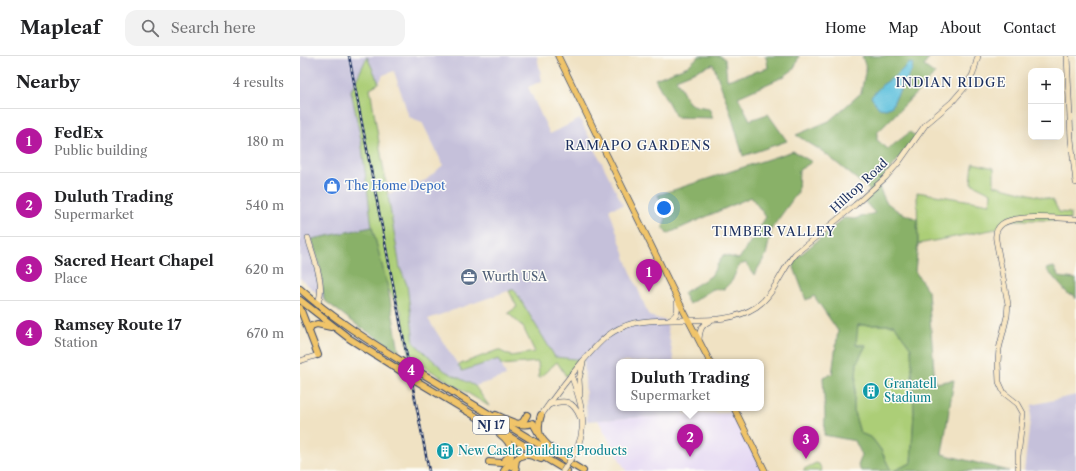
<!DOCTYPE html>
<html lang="en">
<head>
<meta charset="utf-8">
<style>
	:root { --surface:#fff; --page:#f2f2f2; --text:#202124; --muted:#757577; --line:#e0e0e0; --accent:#b5179e }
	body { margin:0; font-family:"Libre Caslon Text",serif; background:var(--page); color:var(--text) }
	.controls { position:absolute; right:12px; top:12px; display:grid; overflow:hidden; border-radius:8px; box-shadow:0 4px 16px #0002 }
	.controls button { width:36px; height:36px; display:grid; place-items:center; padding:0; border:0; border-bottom:1px solid var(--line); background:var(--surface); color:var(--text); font:20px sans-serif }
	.you { position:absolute; left:364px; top:152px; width:14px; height:14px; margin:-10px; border:3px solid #fff; border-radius:50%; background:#1a73e8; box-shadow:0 0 0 6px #1a73e833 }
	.badge { display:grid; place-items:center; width:26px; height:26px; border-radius:50%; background:var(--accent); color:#fff; font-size:13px; font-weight:700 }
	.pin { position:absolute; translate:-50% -33px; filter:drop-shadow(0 1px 2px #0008) }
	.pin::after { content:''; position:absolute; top:21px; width:14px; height:12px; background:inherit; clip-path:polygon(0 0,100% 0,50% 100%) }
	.popup { position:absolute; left:316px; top:303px; width:148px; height:52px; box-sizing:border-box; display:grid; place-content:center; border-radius:8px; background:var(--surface); filter:drop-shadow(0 1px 3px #0005); font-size:13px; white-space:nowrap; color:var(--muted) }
	.popup b { font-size:15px; color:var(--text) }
	.popup::after { content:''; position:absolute; left:50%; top:100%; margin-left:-8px; border:8px solid transparent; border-top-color:var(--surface) }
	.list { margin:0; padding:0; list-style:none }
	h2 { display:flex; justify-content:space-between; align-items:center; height:52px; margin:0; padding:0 16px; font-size:17px }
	h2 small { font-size:13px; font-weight:400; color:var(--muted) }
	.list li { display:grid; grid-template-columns:26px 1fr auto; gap:12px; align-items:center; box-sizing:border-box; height:64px; padding:0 16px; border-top:1px solid var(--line) }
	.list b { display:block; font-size:15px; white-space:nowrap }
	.list p { margin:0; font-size:13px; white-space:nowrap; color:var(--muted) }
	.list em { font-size:13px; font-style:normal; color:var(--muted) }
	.icon { flex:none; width:22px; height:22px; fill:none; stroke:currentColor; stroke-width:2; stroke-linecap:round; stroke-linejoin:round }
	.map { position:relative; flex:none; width:776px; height:415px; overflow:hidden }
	header { display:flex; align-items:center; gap:24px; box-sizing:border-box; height:56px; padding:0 20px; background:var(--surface); border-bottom:1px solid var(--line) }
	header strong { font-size:19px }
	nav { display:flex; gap:22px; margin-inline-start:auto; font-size:14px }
	.search { width:280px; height:36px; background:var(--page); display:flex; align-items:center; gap:10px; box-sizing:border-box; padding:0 14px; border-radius:12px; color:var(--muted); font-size:15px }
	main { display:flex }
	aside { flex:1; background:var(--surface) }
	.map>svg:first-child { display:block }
</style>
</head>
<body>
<header>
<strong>Mapleaf</strong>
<div class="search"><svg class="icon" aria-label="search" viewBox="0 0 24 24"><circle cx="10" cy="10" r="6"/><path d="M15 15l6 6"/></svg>Search here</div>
<nav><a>Home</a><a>Map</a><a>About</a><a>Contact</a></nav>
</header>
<main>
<aside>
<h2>Nearby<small>4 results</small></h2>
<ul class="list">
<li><span class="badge">1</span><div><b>FedEx</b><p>Public building</p></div><em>180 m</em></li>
<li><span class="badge">2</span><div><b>Duluth Trading</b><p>Supermarket</p></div><em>540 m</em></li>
<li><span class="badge">3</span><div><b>Sacred Heart Chapel</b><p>Place</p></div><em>620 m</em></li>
<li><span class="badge">4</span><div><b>Ramsey Route 17</b><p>Station</p></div><em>670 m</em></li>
</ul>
</aside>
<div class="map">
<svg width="776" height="415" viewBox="0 0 776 415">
	<rect width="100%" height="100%" fill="#fdfcf7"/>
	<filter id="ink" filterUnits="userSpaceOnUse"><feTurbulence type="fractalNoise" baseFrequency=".025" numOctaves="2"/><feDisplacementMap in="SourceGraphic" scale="8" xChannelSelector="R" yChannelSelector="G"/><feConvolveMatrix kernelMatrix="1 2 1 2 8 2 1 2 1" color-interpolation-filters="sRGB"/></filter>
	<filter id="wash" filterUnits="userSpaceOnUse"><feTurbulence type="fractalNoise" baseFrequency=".012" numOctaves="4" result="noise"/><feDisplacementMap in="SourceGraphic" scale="16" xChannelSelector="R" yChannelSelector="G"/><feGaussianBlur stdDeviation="0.9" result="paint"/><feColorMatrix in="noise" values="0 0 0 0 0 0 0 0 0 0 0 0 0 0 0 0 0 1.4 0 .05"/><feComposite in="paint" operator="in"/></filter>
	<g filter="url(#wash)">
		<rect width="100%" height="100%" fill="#f0e2c3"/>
		<path fill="#e2d4f3" d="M433,357L463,415H326L298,364L384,358Z"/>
		<g fill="#c5c0da">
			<path d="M0,0H237L242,25L228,31L250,78L280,63L323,149L309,153L328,209L349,260L366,265L374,306H319V352H383L384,358L287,365L284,304L255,301L214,233L128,263L162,315L199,303L206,320L175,330L145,315L114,288L107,229L100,212L88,138L126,124L143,109L122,66L109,61L94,15L83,19L79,27L67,1L51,35L61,83L72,171L12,184L21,216L24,244L0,222Z"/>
			<path d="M776,339V415H724L732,349Z"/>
		</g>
		<g fill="#acce77" stroke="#647e6a">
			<path d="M67,1L79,27L70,32L100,212L107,229L114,287L145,315L175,330L189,350L110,302L101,255L88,232L72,171L61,83L51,35Z"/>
			<path d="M673,107L694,112V129L753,144L759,156L770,157V164H711L696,173L618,188L617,136L690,148L691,137L671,127Z"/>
			<path d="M214,233L255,301L284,304L266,320L257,306L239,322L238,306L201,309L199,303L162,315L158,309L198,294L211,300L235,296L223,271L208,257L217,251L209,235Z"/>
			<path d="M558,269H594L611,292L614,356L611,407L593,415H591L581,394L572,382L560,377L554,356V346L557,307L566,289H555Z"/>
			<path d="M516,407L519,408L522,415H504V413Z"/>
		</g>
		<g fill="#89b168" stroke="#527063">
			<path d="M399,0H420L425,3L427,24L468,12L467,4L465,0H499L494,13L483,21L438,41L450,64L468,58L487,85L443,100L430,55L413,8L376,23L389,47L396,50L409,52L413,62L376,61L355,23L388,10Z"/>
			<path d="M562,0H630L624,10L635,18L577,77V84L588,93L610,76L616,81L578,129L586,146L599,156L617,163L618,188L615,215L628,235L635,327L654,324L642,398L709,415H593L611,407L614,356L611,292L594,269H558L556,289H566L557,307L554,346V356L560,377L572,382L581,394L591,415H561L558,410L562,399L555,385L524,379L525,360L523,321L532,318L538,275L514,240L506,244L492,206L544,162L554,163L575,157L563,144L571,135L522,95L496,79L529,65L561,37L566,12Z"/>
			<path d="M493,95L512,106L499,114L498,136L472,172L466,199L454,219L446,207L439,209L432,225L424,233H413L389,248L383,237L411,220L423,199L439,203L466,161L451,141L367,178L363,171L367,159L358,139Z"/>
			<path d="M72,171L88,232L99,295L57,269L24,244L21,216L12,183Z"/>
			<path d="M754,211L759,221L776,223V243L773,238L769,239L746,213Z"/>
		</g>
		<path fill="#5fc1dd" stroke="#3d789e" d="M613,7L612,14L595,43L592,50L586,53L579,52L571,41L582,29L597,19L608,8Z"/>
	</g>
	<g filter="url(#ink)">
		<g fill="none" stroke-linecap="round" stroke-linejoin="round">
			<g stroke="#3b4a6d" stroke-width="6">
				<g id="secondary">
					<path d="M767,0L771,83L776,127"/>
					<path d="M8,182C13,201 27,231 17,248"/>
					<path d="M370,263C379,259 378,252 377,243"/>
					<path d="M399,283C400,274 401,269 410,265"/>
					<path d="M0,305L18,299"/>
					<path d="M271,319C282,348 290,373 272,401"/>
					<path d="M280,339L279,323L283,307"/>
					<path d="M249,349C264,343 273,344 280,361"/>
					<path d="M240,361C253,342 267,324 282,306C299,287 308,274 334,267C352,263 371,264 389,264C411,264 436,264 456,251C475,238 481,215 495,198L555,149L585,122L599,106L626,68L652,46L666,30L673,18L678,0"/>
					<path d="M718,415V400L723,357L718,348L704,337L699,326L698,306L699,293L707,260L708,248L696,184C695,178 697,172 702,168C715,158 760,162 776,163"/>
				</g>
			</g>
			<g stroke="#3b4a6d" stroke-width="7">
				<g id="primary">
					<path d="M258,0L377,242L410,306"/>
					<path d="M434,352L465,415"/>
				</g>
			</g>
			<g stroke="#3b4a6d" stroke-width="8">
				<g id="highway">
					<path d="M0,233C31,261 66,283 101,305"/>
					<path d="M0,244L50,283L104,317"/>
					<path d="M0,252L18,299"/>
					<path d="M9,275L11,270L17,268L31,271"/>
					<path d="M113,312L283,415"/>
					<path d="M115,324L267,415"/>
					<path d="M196,359C208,364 220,372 233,367L238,376"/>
					<path d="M241,359C236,376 239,382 252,393"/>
					<path d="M219,368L223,366L227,359"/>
					<path d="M200,378C215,389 214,401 204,415"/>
					<path d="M189,406L202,407L209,400"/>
					<path d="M211,410C220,396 226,397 241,403"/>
					<path d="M216,415L215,410L216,404"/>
				</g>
			</g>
			<use href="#secondary" stroke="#f9e7c3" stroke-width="5"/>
			<use href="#primary" stroke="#f0c469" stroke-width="5.5"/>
			<use href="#highway" stroke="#f0c469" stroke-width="6"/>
			<g stroke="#1b2f5e" stroke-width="2.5">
				<path id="rail" d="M49,0L129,415"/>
			</g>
			<use href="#rail" stroke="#fdfcf7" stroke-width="1" stroke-dasharray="3" stroke-linecap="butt"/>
			<g stroke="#3b4a6d" stroke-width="6" stroke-linecap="butt">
				<path id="secondary-bridge" d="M263,415L272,401"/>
			</g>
			<g stroke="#3b4a6d" stroke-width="8" stroke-linecap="butt">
				<g id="highway-bridge">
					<path d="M101,305L113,312"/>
					<path d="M104,317L115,324"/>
				</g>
			</g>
			<use href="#secondary-bridge" stroke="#f9e7c3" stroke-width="5"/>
			<use href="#highway-bridge" stroke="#f0c469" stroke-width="6"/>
		</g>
	</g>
	<defs>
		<g id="shop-disc" transform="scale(0.9)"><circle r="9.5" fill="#3f7fe0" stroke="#fdfcf7"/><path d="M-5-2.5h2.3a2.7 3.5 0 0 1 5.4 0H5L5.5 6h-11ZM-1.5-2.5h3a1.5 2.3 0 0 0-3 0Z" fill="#fff"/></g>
		<g id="office-disc" transform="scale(0.9)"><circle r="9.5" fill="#5c6f8a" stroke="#fdfcf7"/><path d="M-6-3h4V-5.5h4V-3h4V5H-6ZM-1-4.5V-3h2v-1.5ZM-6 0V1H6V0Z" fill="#fff"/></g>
		<g id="building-disc" transform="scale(0.9)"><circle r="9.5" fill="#0f9aa8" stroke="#fdfcf7"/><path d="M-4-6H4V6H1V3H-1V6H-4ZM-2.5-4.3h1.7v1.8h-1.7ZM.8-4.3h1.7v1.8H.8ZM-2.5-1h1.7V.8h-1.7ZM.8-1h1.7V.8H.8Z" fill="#fff"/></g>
	</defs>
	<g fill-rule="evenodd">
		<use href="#shop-disc" x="32" y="130"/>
		<use href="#office-disc" x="169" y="221"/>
		<use href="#building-disc" x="571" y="335"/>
		<use href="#building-disc" x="145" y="395"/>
	</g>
	<g text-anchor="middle" stroke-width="3" stroke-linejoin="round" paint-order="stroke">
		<rect fill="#fdfcf7" stroke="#5f6c8c" stroke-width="1" x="173" y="360" width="36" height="18" rx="3"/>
		<g font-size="11" font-weight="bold" fill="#1b2f5e">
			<text x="191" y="373">NJ 17</text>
		</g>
		<g font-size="12" fill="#366cbe" stroke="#fdfcf7" text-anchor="start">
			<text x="45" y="134">The Home Depot</text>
		</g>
		<g font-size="12" fill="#1b2f5e" stroke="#fdfcf7">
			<text transform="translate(559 130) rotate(-43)" y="4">Hilltop Road</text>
		</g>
		<g font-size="12" fill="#4e5e75" stroke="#fdfcf7" text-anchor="start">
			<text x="182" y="225">Wurth USA</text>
		</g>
		<g font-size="12" fill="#0d838f" stroke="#fdfcf7" text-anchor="start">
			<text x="584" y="332">Granatell<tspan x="584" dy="14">Stadium</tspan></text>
			<text x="158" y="399">New Castle Building Products</text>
		</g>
		<g font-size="13" letter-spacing="1" fill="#1b2f5e" stroke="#fdfcf7">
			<text x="651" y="31">INDIAN RIDGE</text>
			<text x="338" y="94">RAMAPO GARDENS</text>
			<text x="474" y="180">TIMBER VALLEY</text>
		</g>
	</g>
</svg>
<div class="controls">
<button>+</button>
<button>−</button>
</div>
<div class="you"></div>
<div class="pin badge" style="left:349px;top:236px">1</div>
<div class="pin badge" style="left:390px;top:401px">2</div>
<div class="popup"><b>Duluth Trading</b>Supermarket</div>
<div class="pin badge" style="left:506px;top:403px">3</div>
<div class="pin badge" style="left:111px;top:334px">4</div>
</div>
</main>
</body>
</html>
